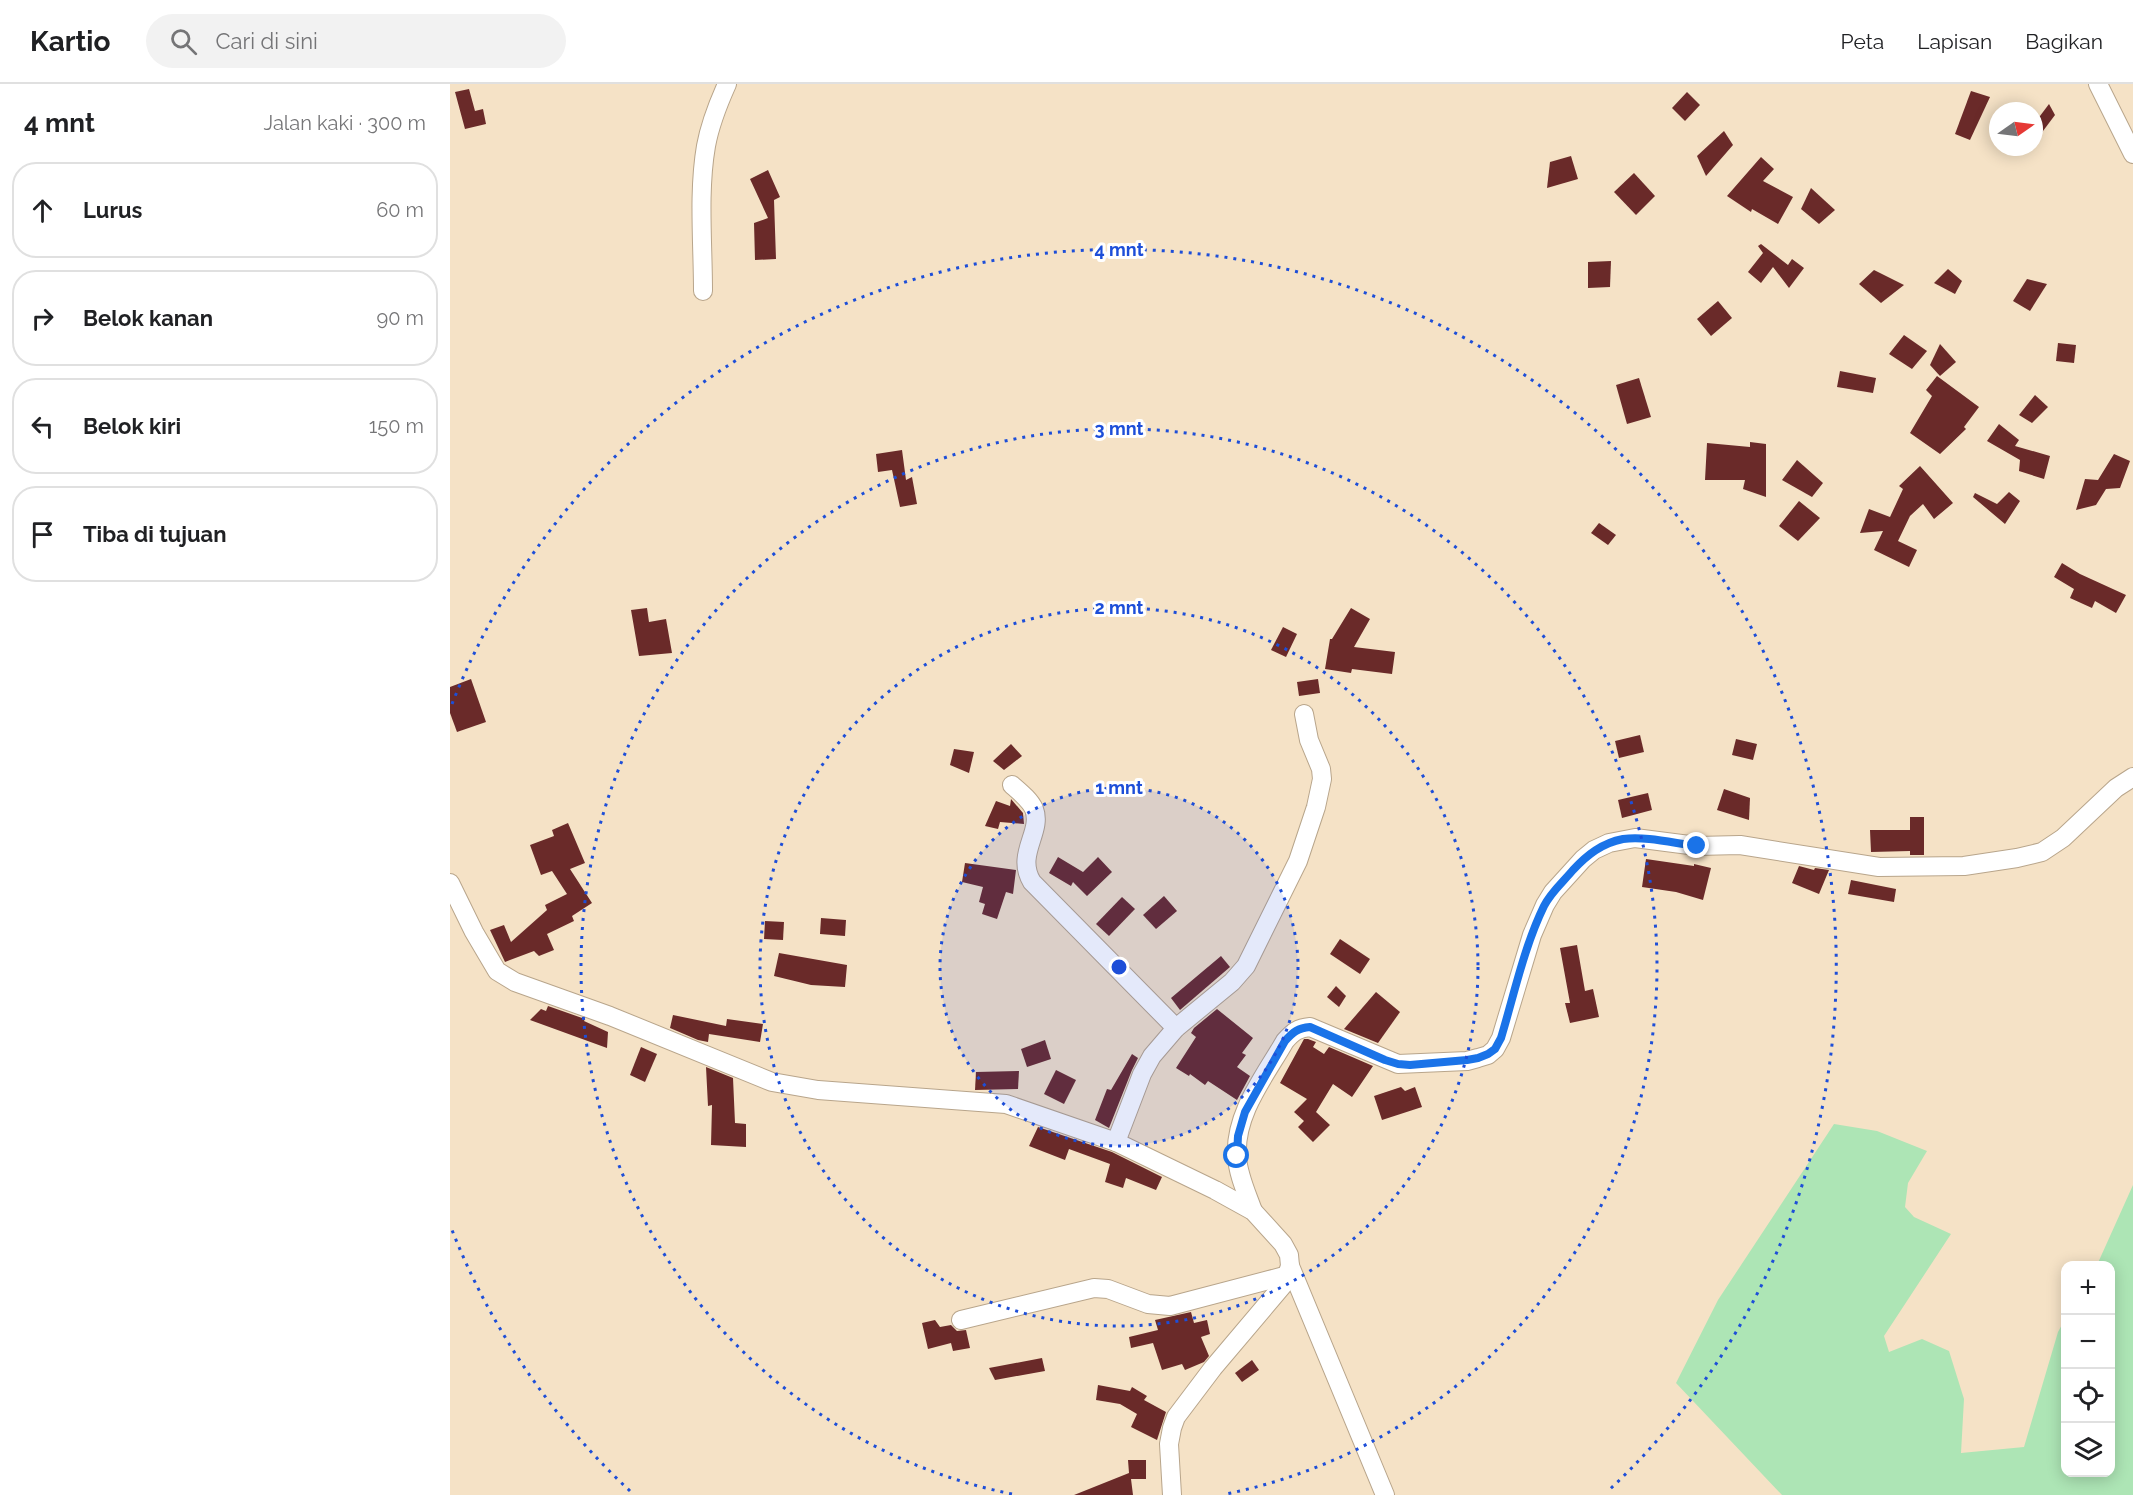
<!DOCTYPE html>
<html lang="id">
<head>
<meta charset="utf-8">
<style>
	:root { --surface:#fff; --page:#f2f2f2; --text:#202124; --muted:#757577; --line:#e0e0e0 }
	body { margin:0; font-family:Raleway,sans-serif; background:var(--page); color:var(--text) }
	.controls { position:absolute; right:18px; bottom:18px; display:grid; overflow:hidden; border-radius:12px; box-shadow:0 3px 15px #0003 }
	.controls button { width:54px; height:54px; display:grid; place-items:center; padding:0; border:0; border-bottom:2px solid var(--line); background:var(--surface); color:var(--text); font:30px sans-serif }
	.compass { position:absolute; left:1539px; top:18px; width:54px; height:54px; border-radius:50%; background:var(--surface); box-shadow:0 3px 15px #0003; rotate:76deg }
	.stop { position:absolute; width:18px; height:18px; margin:-14px; border:4px solid #1a73e8; border-radius:50%; background:#fff }
	.stop.end { background:#1a73e8; border-color:#fff; box-shadow:0 2px 6px #0008 }
	.list { margin:0; padding:0; list-style:none }
	h2 { display:flex; justify-content:space-between; align-items:center; height:78px; margin:0; padding:0 24px; font-size:26px }
	h2 small { font-size:20px; font-weight:400; color:var(--muted) }
	.list li { display:grid; grid-template-columns:39px 1fr auto; gap:18px; align-items:center; box-sizing:border-box; height:96px; margin:0 12px 12px; padding:0 12px; border:2px solid var(--line); border-radius:24px }
	.list b { display:block; font-size:22px; white-space:nowrap }
	.list em { font-size:20px; font-style:normal; color:var(--muted) }
	.icon { flex:none; width:33px; height:33px; fill:none; stroke:currentColor; stroke-width:2; stroke-linecap:round; stroke-linejoin:round }
	.map { position:relative; flex:none; width:1683px; height:1411px; overflow:hidden }
	header { display:flex; align-items:center; gap:36px; box-sizing:border-box; height:84px; padding:0 30px; background:var(--surface); border-bottom:2px solid var(--line) }
	header strong { font-size:28px }
	nav { display:flex; gap:33px; margin-inline-start:auto; font-size:21px }
	.search { width:420px; height:54px; background:var(--page); display:flex; align-items:center; gap:15px; box-sizing:border-box; padding:0 21px; border-radius:33px; color:var(--muted); font-size:22px }
	main { display:flex }
	aside { flex:1; background:var(--surface) }
	.map>svg:first-child { display:block }
</style>
</head>
<body>
<header>
<strong>Kartio</strong>
<div class="search"><svg class="icon" aria-label="search" viewBox="0 0 24 24"><circle cx="10" cy="10" r="6"/><path d="M15 15l6 6"/></svg>Cari di sini</div>
<nav><a>Peta</a><a>Lapisan</a><a>Bagikan</a></nav>
</header>
<main>
<aside>
<h2>4 mnt<small>Jalan kaki · 300 m</small></h2>
<ul class="list">
<li><svg class="icon" aria-label="ahead" viewBox="0 0 24 24"><path d="M12 20V5M6 11l6-6 6 6"/></svg><div><b>Lurus</b></div><em>60 m</em></li>
<li><svg class="icon" aria-label="right" viewBox="0 0 24 24"><path d="M7 20v-9h11M14 6l5 5-5 5"/></svg><div><b>Belok kanan</b></div><em>90 m</em></li>
<li><svg class="icon" aria-label="left" viewBox="0 0 24 24"><path d="M17 20v-9H6M10 6l-5 5 5 5"/></svg><div><b>Belok kiri</b></div><em>150 m</em></li>
<li><svg class="icon" aria-label="arrive" viewBox="0 0 24 24"><path d="M6 21V4h12l-3 4 3 4H6"/></svg><div><b>Tiba di tujuan</b></div></li>
</ul>
</aside>
<div class="map">
<svg width="1683" height="1411" viewBox="0 0 1683 1411">
	<rect width="100%" height="100%" fill="#f5e2c6"/>
	<path fill="#ade5b5" d="M1384,1040L1427,1047L1477,1067L1458,1099L1455,1123L1464,1133L1501,1150L1434,1252L1439,1268L1472,1255L1499,1267L1514,1315L1511,1369L1574,1363L1608,1248L1615,1235L1616,1388H1660V1182L1647,1181L1683,1101V1411H1332L1226,1299L1268,1216Z"/>
	<g fill="#6a2a29">
		<path d="M19,5L25,27L33,25L36,40L15,45L5,8Z"/>
		<path d="M1521,7L1540,13L1520,56L1505,50Z"/>
		<path d="M1237,8L1250,21L1235,37L1222,24Z"/>
		<path d="M1599,20L1605,31L1584,59V40Z"/>
		<path d="M1274,47L1283,61L1256,92L1247,72Z"/>
		<path d="M1121,72L1128,95L1097,104L1100,78Z"/>
		<path d="M1311,73L1324,85L1313,97L1343,113L1328,140L1302,125L1301,128L1277,112Z"/>
		<path d="M318,86L330,113L324,116L326,175L305,176L304,139L318,134L300,95Z"/>
		<path d="M1184,89L1205,112L1186,131L1164,108Z"/>
		<path d="M1361,104L1385,126L1369,140L1351,125Z"/>
		<path d="M1311,160L1338,181L1342,175L1354,184L1339,204L1323,183L1311,199L1298,188L1313,169L1308,162Z"/>
		<path d="M1161,177L1160,203L1138,204V178Z"/>
		<path d="M1498,185L1512,197L1505,210L1484,199Z"/>
		<path d="M1424,186L1454,201L1431,219L1409,200Z"/>
		<path d="M1577,195L1597,200L1580,227L1563,217Z"/>
		<path d="M1268,217L1282,234L1261,252L1247,235Z"/>
		<path d="M1454,251L1477,267L1462,285L1439,270Z"/>
		<path d="M1608,259L1626,261L1624,279L1606,277Z"/>
		<path d="M1490,260L1506,278L1490,292L1480,281Z"/>
		<path d="M1390,287L1426,294L1423,309L1387,303Z"/>
		<path d="M1487,292L1529,323L1514,343L1516,345L1490,370L1460,349L1482,312L1476,306Z"/>
		<path d="M1189,294L1201,333L1177,340L1166,301Z"/>
		<path d="M1585,311L1598,323L1582,339L1569,331Z"/>
		<path d="M1549,340L1569,356L1565,362L1600,372L1594,395L1569,387L1570,376L1537,357Z"/>
		<path d="M1300,358L1316,360V413L1293,405L1295,396H1255L1257,359L1300,363Z"/>
		<path d="M452,366L456,396L462,393L467,420L450,423L442,386L428,388L426,370Z"/>
		<path d="M1664,370L1680,377L1670,404L1656,405L1646,421L1626,426L1635,395L1648,396Z"/>
		<path d="M1347,376L1373,399L1362,413L1332,396Z"/>
		<path d="M1470,382L1503,419L1484,435L1473,420L1460,432L1448,457L1467,466L1459,483L1424,466L1433,447L1410,449L1419,425L1440,433L1453,405L1449,402Z"/>
		<path d="M1559,408L1570,417L1555,440L1523,413L1525,409L1547,420Z"/>
		<path d="M1349,417L1370,434L1348,457L1329,442Z"/>
		<path d="M1149,439L1166,451L1158,461L1141,449Z"/>
		<path d="M1612,479L1630,490L1676,511L1666,529L1645,517L1642,524L1620,514L1624,505L1604,493Z"/>
		<path d="M197,524L199,538L216,535L222,569L189,572L181,526Z"/>
		<path d="M901,524L920,535L904,563L945,568L942,590L902,585L901,589L875,585L880,555H882Z"/>
		<path d="M833,543L847,550L836,573L821,566Z"/>
		<path d="M21,595L36,638L7,648L0,629V603Z"/>
		<path d="M868,595L870,609L849,612L847,598Z"/>
		<path d="M1190,651L1194,668L1169,674L1165,657Z"/>
		<path d="M1286,655L1307,660L1303,676L1282,671Z"/>
		<path d="M561,660L572,672L554,686L543,677Z"/>
		<path d="M504,665L524,668L519,689L500,681Z"/>
		<path d="M1274,705L1300,714L1299,736L1267,726Z"/>
		<path d="M1198,709L1202,726L1172,734L1168,716Z"/>
		<path d="M561,715L573,729L574,740L550,738L548,745L535,742L546,717L560,722Z"/>
		<path d="M1460,733H1474V771H1460V767L1421,768L1420,746H1460Z"/>
		<path d="M118,739L135,779L120,785L142,819L122,832L124,837L97,850L104,866L89,872L84,867L55,878L40,846L54,841L61,858L97,826L95,821L117,810L102,787L91,791L80,761L104,752L102,746Z"/>
		<path d="M608,773L633,788L648,773L662,788L637,812L623,798L621,802L599,789Z"/>
		<path d="M1196,775L1244,782V780L1261,784L1253,816L1226,808L1192,803Z"/>
		<path d="M515,779L566,786L563,810L556,808L547,835L532,830L535,820L529,818L533,803L512,798Z"/>
		<path d="M1349,782L1364,786L1365,784L1379,786L1369,810L1342,799Z"/>
		<path d="M1401,796L1446,805L1444,818L1398,810Z"/>
		<path d="M714,812L727,827L706,845L693,831Z"/>
		<path d="M672,813L685,825L659,852L646,840Z"/>
		<path d="M371,834L396,836L395,852L370,850Z"/>
		<path d="M315,837L334,838L333,856L314,855Z"/>
		<path d="M890,855L920,875L910,890L880,870Z"/>
		<path d="M1127,861L1135,907L1143,905L1149,933L1120,939L1115,919H1120L1110,864Z"/>
		<path d="M329,869L397,881L395,903L361,901L324,892Z"/>
		<path d="M771,872L780,883L730,926L721,914Z"/>
		<path d="M886,902L896,912L889,923L877,913Z"/>
		<path d="M926,908L950,928L928,959L894,945Z"/>
		<path d="M98,922L135,935L134,937L158,948L157,964L80,936L91,925L96,927Z"/>
		<path d="M767,925L803,954L792,969L796,971L787,983L800,992L787,1016L758,997L755,1001L740,990L739,992L726,984L746,953L741,949L744,944Z"/>
		<path d="M223,931L276,942L277,935L313,940L310,958L259,950L258,958L248,956L220,944Z"/>
		<path d="M854,955H858L866,958L863,963L874,970L879,963L923,982L902,1013L883,1000L866,1028L880,1041L863,1058L848,1043L854,1037L844,1028L857,1015L830,999Z"/>
		<path d="M595,956L601,975L577,983L571,965Z"/>
		<path d="M191,963L207,970L195,998L180,991Z"/>
		<path d="M682,970L688,974L682,986L659,1044L645,1036L657,1005L661,1006Z"/>
		<path d="M256,983L283,994L285,1039L296,1040V1063L261,1061L262,1021L258,1022Z"/>
		<path d="M606,986L626,996L614,1020L594,1010Z"/>
		<path d="M569,987L568,1005L525,1006L526,988Z"/>
		<path d="M951,1003L955,1007L965,1003L972,1023L932,1036L924,1012Z"/>
		<path d="M588,1043L662,1068L712,1093L706,1106L676,1094L673,1104L655,1098L660,1080L619,1065L615,1076L579,1062Z"/>
		<path d="M741,1228L744,1239L757,1236L760,1250L751,1253L759,1272L754,1278L735,1286L732,1280L712,1286L703,1259L681,1264L679,1253L708,1246L705,1236Z"/>
		<path d="M485,1236L490,1243L501,1241L507,1247L516,1246L520,1264L503,1267L501,1259L478,1265L472,1239Z"/>
		<path d="M592,1274L595,1287L545,1296L539,1284Z"/>
		<path d="M802,1276L809,1286L792,1298L785,1289Z"/>
		<path d="M648,1301L680,1307L682,1303L697,1312L694,1316L716,1328L707,1356L681,1343L687,1330L670,1320L646,1316Z"/>
		<path d="M678,1376H696V1395H681L683,1411H624L679,1389Z"/>
	</g>
	<g fill="none" stroke-linecap="round" stroke-linejoin="round">
		<g stroke="#b8a58b" stroke-width="20">
			<g id="minor">
				<path d="M1648,0L1683,70"/>
				<path d="M253,207C253,160 248,108 256,62C260,40 268,20 277,0"/>
				<path d="M562,701C570,708 580,716 584,725C593,748 565,770 582,798L726,944"/>
				<path d="M0,799L24,848L47,887L65,898L160,932L322,998L368,1006L556,1020L666,1058L765,1106L803,1127L833,1160L839,1171L840,1182L834,1200L763,1284L726,1333L722,1344L719,1360L722,1411"/>
				<path d="M666,1058L692,990L702,972L726,944L782,898L796,882L848,777L866,723L872,695L871,685L859,656L854,630"/>
				<path d="M803,1127C797,1110 788,1091 787,1073C784,1030 815,992 835,957C843,948 848,944 860,943L948,980L1017,977L1028,974L1038,971L1045,965L1051,954L1082,851L1095,821L1103,808L1133,775L1144,766L1159,759L1185,754L1247,762L1290,761L1429,783L1514,782L1567,774L1592,768L1613,754L1666,704L1683,693"/>
				<path d="M840,1182L935,1411"/>
				<path d="M511,1236L644,1204L658,1205L698,1220L720,1222L838,1191"/>
			</g>
		</g>
		<use href="#minor" stroke="#fff" stroke-width="18"/>
	</g>
	<g fill="none" stroke-linecap="round" stroke-linejoin="round">
		<path stroke="#1a73e8" stroke-width="8" d="M787,1072L788,1052L795,1028L835,957C843,948 848,944 860,943L935,976L948,980L960,981L1017,976L1028,974L1038,970L1045,965L1051,954C1064,911 1074,863 1094,822C1101,808 1113,798 1123,786C1137,771 1152,759 1173,755C1196,752 1223,759 1247,762"/>
	</g>
	<circle cx="669" cy="883" r="179" fill="#1d4ed8" fill-opacity=".12"/>
	<g fill="none" stroke="#1d4ed8" stroke-width="3" stroke-dasharray="3 6">
		<circle cx="669" cy="883" r="179"/>
		<circle cx="669" cy="883" r="359"/>
		<path d="M562 1410A538 538 0 1 1 776 1410"/>
		<path d="M180 1407A717 717 0 0 1 2 1146M2 620A717 717 0 1 1 1158 1407"/>
	</g>
	<circle cx="669" cy="883" r="9" fill="#1d4ed8" stroke="#fff" stroke-width="3"/>
	<g font-size="18" text-anchor="middle" font-weight="bold" fill="#1d4ed8" stroke="#fff" stroke-width="6" stroke-linejoin="round" paint-order="stroke">
		<text x="669" y="172">4 mnt</text>
		<text x="669" y="351">3 mnt</text>
		<text x="669" y="530">2 mnt</text>
		<text x="669" y="710">1 mnt</text>
	</g>
</svg>
<div class="controls">
<button>+</button>
<button>−</button>
<button><svg class="icon" aria-label="locate" viewBox="0 0 24 24"><circle cx="12" cy="12" r="6"/><path d="M12 2v4M12 18v4M2 12h4M18 12h4"/></svg></button>
<button><svg class="icon" aria-label="layers" viewBox="0 0 24 24"><path d="M12 4l9 5-9 5-9-5zM3 14l9 5 9-5"/></svg></button>
</div>
<svg class="compass" viewBox="-18 -18 36 36"><path d="M0-13l5 13h-10z" fill="#e53935"/><path d="M0 13l5-13h-10z" fill="#757577"/></svg>
<div class="stop" style="left:787px;top:1072px"></div>
<div class="stop end" style="left:1247px;top:762px"></div>
</div>
</main>
</body>
</html>
